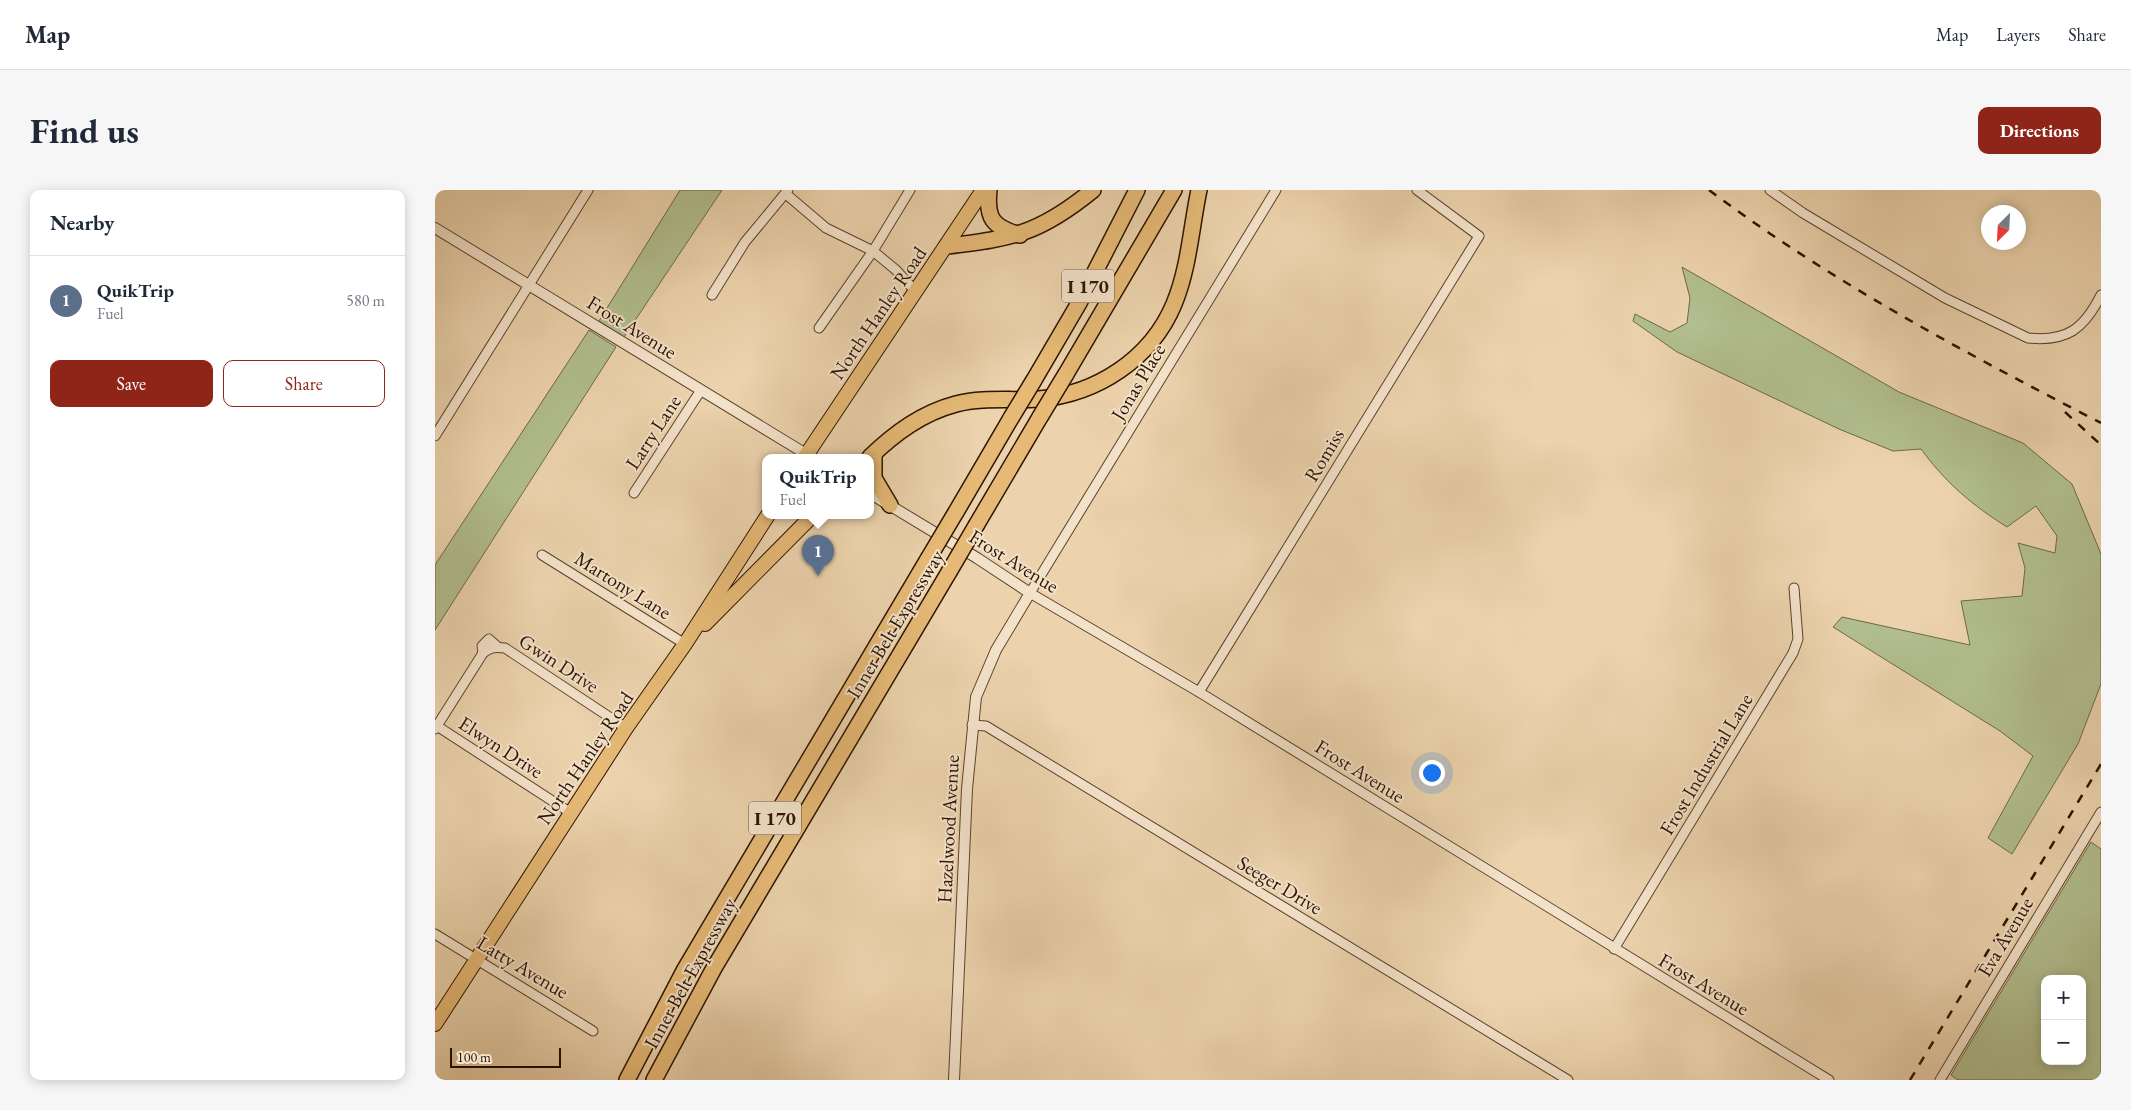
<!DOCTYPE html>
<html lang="en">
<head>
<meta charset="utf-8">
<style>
	:root { --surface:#fff; --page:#f6f6f7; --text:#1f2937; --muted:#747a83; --line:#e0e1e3; --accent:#8f2418 }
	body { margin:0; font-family:"EB Garamond",serif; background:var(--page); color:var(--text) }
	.controls { position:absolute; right:15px; bottom:15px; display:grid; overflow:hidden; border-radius:10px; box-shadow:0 2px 12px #0003 }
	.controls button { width:45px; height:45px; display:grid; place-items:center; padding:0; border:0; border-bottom:1px solid var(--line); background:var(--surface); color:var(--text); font:25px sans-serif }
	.compass { position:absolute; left:1546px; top:15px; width:45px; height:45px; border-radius:50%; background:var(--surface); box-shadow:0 2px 12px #0003; rotate:204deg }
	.scale { position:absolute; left:15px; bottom:12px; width:111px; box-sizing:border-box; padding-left:5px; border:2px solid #2c1300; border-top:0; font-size:14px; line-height:18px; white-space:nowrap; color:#2c1300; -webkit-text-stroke:4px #f3e2ca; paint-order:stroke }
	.you { position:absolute; left:996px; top:582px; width:18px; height:18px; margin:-12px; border:4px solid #fff; border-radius:50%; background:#1a73e8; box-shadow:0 0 0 8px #1a73e833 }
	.badge { display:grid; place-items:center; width:32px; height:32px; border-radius:50%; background:var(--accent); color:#fff; font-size:16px; font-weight:700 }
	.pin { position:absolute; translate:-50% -41px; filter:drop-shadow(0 1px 2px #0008) }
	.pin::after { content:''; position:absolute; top:26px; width:18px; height:15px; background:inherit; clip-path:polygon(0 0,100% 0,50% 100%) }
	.popup { position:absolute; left:327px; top:264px; width:112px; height:65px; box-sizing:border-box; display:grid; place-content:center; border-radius:10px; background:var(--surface); filter:drop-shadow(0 1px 4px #0005); font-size:16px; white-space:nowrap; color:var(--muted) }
	.popup b { font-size:19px; color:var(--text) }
	.popup::after { content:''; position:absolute; left:50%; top:100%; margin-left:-10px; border:10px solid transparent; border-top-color:var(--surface) }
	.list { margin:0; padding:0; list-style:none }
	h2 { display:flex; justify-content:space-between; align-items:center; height:65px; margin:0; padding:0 20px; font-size:21px }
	h2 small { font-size:16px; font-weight:400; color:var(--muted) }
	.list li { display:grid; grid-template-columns:32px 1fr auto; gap:15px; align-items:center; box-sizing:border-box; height:90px; padding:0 20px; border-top:1px solid var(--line) }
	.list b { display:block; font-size:19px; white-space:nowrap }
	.list p { margin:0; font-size:16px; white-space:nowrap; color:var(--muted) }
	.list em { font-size:16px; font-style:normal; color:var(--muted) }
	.actions { display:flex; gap:10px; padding:15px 20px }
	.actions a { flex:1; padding:11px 0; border:1px solid var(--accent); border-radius:10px; text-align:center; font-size:18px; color:var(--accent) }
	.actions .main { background:var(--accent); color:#fff }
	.map { position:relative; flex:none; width:1666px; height:890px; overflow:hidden; border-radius:10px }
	header { display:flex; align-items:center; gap:30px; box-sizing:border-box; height:70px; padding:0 25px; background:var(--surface); border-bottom:1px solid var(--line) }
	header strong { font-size:24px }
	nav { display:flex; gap:28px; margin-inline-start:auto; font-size:18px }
	.intro { display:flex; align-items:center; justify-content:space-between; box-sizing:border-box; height:120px; padding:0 30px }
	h1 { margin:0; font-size:35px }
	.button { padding:12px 22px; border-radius:10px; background:var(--accent); color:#fff; font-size:18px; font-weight:700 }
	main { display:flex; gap:30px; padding:0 30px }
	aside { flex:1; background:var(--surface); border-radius:10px; box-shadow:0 2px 12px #0003 }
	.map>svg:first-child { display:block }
</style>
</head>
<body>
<header>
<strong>Map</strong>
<nav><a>Map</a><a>Layers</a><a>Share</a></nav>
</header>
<div class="intro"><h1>Find us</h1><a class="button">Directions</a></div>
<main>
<aside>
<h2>Nearby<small></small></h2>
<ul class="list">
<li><span class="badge" style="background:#5c6f8a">1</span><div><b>QuikTrip</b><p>Fuel</p></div><em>580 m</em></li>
</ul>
<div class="actions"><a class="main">Save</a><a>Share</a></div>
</aside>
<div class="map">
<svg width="1666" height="890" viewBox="0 0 1666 890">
	<rect width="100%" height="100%" fill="#ecd3ad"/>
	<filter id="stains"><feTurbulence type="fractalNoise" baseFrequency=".004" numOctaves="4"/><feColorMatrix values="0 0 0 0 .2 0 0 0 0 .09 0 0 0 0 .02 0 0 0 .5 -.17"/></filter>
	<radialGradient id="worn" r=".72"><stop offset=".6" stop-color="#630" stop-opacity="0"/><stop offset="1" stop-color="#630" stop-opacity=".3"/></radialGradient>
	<g fill="#b1be8f" stroke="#6e6848" fill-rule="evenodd">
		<path d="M245,0H287L189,147L164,131Z"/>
		<path d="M1247,77L1464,202L1588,253L1637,294L1666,364V494L1643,554L1577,664L1553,648L1598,566L1565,541L1398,437L1407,427L1535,455L1526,411L1587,406L1590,378L1583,353L1620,363L1622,346L1601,316L1572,337C1537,315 1511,293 1486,259L1458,261L1404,239L1242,162L1198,131L1200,124L1235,142L1252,133L1255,108Z"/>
		<path d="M154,140L181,157L0,440V375Z"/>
		<path d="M1656,652L1666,659V890H1523L1516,885ZM1610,789H1647V871H1610Z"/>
	</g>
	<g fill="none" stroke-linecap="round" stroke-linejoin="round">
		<g stroke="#5c432b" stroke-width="11">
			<g id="minor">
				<path d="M841,0L595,403L764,502L1394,890"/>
				<path d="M1335,0L1368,23L1510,108L1593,148C1632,152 1649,139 1666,105"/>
				<path d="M351,4L391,38L438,61L461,80L481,102"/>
				<path d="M277,105L310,52L353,0"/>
				<path d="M384,138L438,61L475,0"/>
				<path d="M0,246L153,0"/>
				<path d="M199,303L266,200"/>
				<path d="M107,365L250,454"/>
				<path d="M48,463L47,456L54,449L63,457"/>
				<path d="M764,502L1044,46L982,0"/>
				<path d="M537,535L551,536L1133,890"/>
				<path d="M2,536L136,623"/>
				<path d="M0,539L48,463C56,457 60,457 70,458L191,538"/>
				<path d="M0,744L158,841"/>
				<path d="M1179,759L1358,463L1363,449L1359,398"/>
				<path d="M1505,890L1666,622"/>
			</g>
		</g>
		<g stroke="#5c432b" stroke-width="12">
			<g id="tertiary">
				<path d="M0,38L376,267"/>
				<path d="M436,304L542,368L595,403L561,460L541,507L532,599L519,890"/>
			</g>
		</g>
		<g stroke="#2c1300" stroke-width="16">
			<g id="primary">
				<path d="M370,267L548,0"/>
				<path d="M270,434L378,325"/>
				<path d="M0,834L191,538L250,454L333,325"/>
			</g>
		</g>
		<g stroke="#2c1300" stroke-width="18">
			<g id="motorway">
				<path d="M554,0C551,29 558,37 585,45"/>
				<path d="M512,56C579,48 604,44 658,0"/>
				<path d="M631,184L739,0"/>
				<path d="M599,190L644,113L702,0"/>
				<path d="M439,264V288L455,315"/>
				<path d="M435,267C460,243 487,223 521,214C549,207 576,211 604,209C662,204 716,169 739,114C754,78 756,38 764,0"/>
				<path d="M521,322L576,228"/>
				<path d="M542,334L605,227"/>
				<path d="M192,890L250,779L493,369"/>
				<path d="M219,890L279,778L514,382"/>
			</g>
		</g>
		<use href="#minor" stroke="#f3e2ca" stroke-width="9"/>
		<use href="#tertiary" stroke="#f3e2ca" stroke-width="10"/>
		<use href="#primary" stroke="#e6ba76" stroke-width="14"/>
		<use href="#motorway" stroke="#e6ba76" stroke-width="15"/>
		<g stroke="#2c1300" stroke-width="2.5" stroke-dasharray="9 9" stroke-linecap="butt">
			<path d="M1274,0C1398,93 1529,162 1666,233"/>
			<path d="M1630,222L1666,255"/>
			<path d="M1475,890L1666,574"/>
		</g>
		<g stroke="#2c1300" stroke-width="18" stroke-linecap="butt">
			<g id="motorway-bridge">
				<path d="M605,227L631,184"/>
				<path d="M576,228L599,190"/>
				<path d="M493,369L521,322"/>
				<path d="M514,382L542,334"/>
			</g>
		</g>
		<use href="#motorway-bridge" stroke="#e6ba76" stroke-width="15"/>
	</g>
	<g text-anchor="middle" stroke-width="4" stroke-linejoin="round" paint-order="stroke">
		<g fill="#f3e2ca" stroke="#68513d" stroke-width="1">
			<rect x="627" y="79.5" width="52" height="33" rx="4"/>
			<rect x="314" y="611.5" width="52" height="33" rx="4"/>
		</g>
		<g font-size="19" font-weight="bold" fill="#2c1300">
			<text x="653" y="103">I 170</text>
			<text x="340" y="635">I 170</text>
		</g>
		<g font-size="20" fill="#2c1300" stroke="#f3e2ca">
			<text transform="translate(443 123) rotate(-56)" y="7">North Hanley Road</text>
			<text transform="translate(197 137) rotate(32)" y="7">Frost Avenue</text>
			<text transform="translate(703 192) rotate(-59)" y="7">Jonas Place</text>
			<text transform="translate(218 242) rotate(-57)" y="7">Larry Lane</text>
			<text transform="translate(889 265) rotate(-59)" y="7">Romiss</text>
			<text transform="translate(579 371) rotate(32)" y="7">Frost Avenue</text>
			<text transform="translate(188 395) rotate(32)" y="7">Martony Lane</text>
			<text transform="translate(460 434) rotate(-59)" y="7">Inner Belt Expressway</text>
			<text transform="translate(124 473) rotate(33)" y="7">Gwin Drive</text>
			<text transform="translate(66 557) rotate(33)" y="7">Elwyn Drive</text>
			<text transform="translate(150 568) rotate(-56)" y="7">North Hanley Road</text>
			<text transform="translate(1271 574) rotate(-59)" y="7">Frost Industrial Lane</text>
			<text transform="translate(925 581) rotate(32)" y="7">Frost Avenue</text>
			<text transform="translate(513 639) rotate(-87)" y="7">Hazelwood Avenue</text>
			<text transform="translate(845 695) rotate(31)" y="7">Seeger Drive</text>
			<text transform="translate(1570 747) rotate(-59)" y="7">Eva Avenue</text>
			<text transform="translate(88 777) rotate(31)" y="7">Latty Avenue</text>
			<text transform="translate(255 783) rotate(-61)" y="7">Inner Belt Expressway</text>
			<text transform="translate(1269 794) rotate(31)" y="7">Frost Avenue</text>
		</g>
	</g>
	<rect width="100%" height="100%" filter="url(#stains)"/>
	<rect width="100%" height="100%" fill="url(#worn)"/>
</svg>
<div class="controls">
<button>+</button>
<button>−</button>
</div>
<svg class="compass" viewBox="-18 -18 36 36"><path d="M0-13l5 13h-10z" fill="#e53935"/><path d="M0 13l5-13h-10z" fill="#747a83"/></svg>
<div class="scale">100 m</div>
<div class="you"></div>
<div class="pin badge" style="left:383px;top:386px;background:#5c6f8a">1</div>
<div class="popup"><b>QuikTrip</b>Fuel</div>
</div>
</main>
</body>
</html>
